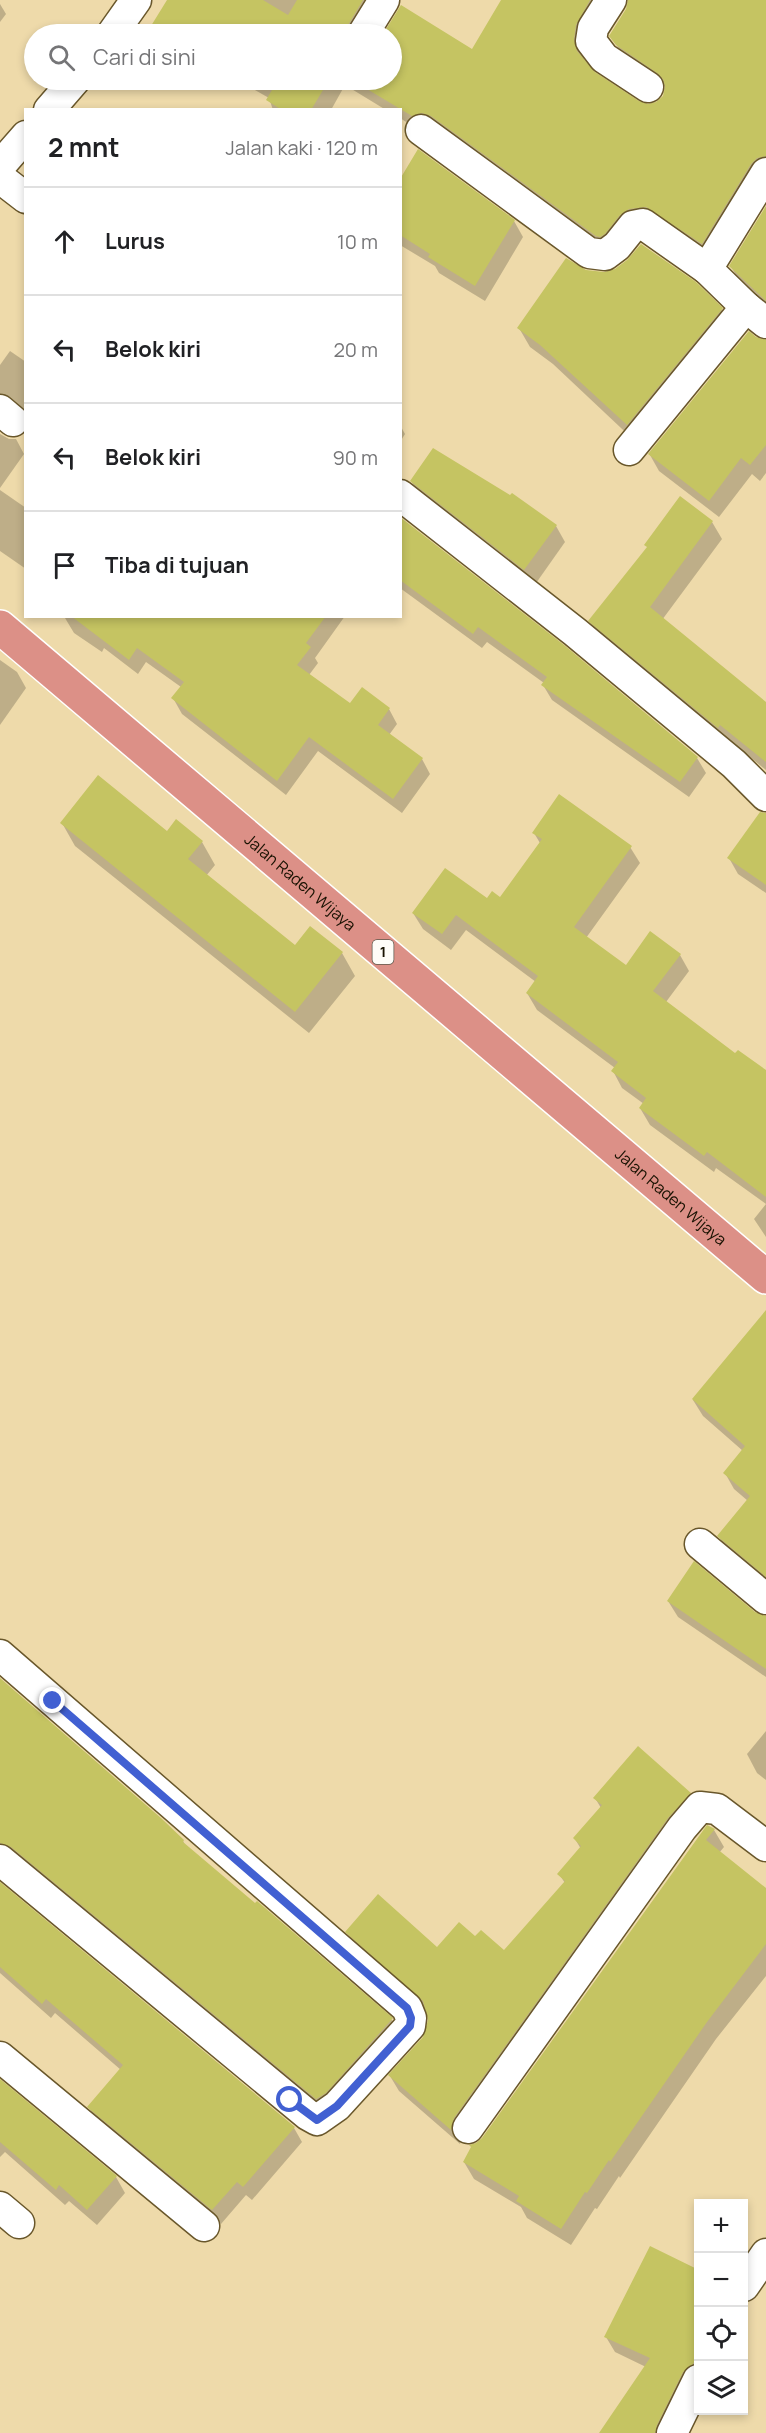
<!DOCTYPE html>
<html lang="id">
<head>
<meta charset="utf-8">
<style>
	:root { --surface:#fff; --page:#f2f2f2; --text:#202124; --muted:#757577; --line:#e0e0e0 }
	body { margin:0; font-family:Manrope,sans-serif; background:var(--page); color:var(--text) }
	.controls { position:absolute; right:18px; bottom:18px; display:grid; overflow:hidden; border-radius:0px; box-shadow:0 3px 9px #0003 }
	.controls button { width:54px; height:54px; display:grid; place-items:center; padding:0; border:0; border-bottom:2px solid var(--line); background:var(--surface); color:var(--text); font:30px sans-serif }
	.stop { position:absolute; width:18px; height:18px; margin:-14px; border:4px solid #4160d2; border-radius:50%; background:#fff }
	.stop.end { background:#4160d2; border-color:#fff; box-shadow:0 2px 6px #0008 }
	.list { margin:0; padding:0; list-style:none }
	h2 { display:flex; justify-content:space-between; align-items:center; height:78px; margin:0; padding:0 24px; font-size:26px }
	h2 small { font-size:20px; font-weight:400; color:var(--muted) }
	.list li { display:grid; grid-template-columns:39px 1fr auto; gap:18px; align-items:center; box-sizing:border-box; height:108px; padding:0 24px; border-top:2px solid var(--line) }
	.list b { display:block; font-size:22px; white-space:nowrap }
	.list em { font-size:20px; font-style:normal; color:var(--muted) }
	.icon { flex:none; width:33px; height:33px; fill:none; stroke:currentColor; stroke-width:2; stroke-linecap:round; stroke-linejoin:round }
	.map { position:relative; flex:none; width:766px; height:2433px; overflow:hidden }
	.search { position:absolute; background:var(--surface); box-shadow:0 3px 9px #0003; left:24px; top:24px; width:378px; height:66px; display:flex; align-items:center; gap:15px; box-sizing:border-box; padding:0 21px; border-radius:33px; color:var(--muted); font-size:22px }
	.panel { position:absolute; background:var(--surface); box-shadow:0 3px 9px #0003; left:24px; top:108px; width:378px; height:510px; border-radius:0px }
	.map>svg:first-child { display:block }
</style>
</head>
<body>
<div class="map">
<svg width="766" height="2433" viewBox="0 0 766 2433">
	<rect width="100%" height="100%" fill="#eedaaa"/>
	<g fill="#0003">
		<path d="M168,0H398L362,34H152L150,31Z"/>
		<path d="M503,0H619L587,37L584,61L593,73L638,103L648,106L657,103L663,98L667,88L627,62L611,36L627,10L629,1L625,0H766V176L712,260L657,224L610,253L400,118V110H386L345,85L331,110H273L269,98L253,89L248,80H392V34H384L401,7L473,51Z"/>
		<path d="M0,4L6,14L0,22Z"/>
		<path d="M400,182L514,221L523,237L485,301L439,273L435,266L400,245Z"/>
		<path d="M766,209V306L740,283L731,266Z"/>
		<path d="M586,271L604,274L721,309L733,329L638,444L553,364L530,347L519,328Z"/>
		<path d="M766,341V473L760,481L752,474L719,517L659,471L650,455Z"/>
		<path d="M10,351L26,362V415L0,411V365Z"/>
		<path d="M400,425L405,434L400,442Z"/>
		<path d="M0,434L9,439H16L24,454L0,488Z"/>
		<path d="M411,481L510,497L556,526L565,542L534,586L421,497Z"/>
		<path d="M0,490L26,508V569L0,551Z"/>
		<path d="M680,498L712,522L722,539L662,620L766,704V770L730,741L728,744L600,638L590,621L648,548Z"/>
		<path d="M400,519L697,758L706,773L689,797L552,700L543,685L544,683L487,642L482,648L400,588Z"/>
		<path d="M66,616H345L315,658L318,663L309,675L350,706L389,709L397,724L389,735L422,759L430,774L402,813L318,751L286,795L182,714L173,698L181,687L146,662L138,674L104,648L102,652L74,633L65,618Z"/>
		<path d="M0,660L17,672L26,688L0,725Z"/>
		<path d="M62,823L167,833L202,842L215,865L206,876L295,947L342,953L355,976L309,1033L75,846Z"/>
		<path d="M766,826V893L738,874L729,858Z"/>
		<path d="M534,833L630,847L640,863L586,938L626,967L680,955L689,971L666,1002L736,1055L766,1072V1237L754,1219L766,1204L716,1168L714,1172L650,1125L640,1108L644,1104L622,1088L613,1071L615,1068L537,1010L527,993L536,982L466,930L451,950L423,929L413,913L500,899L540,843Z"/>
		<path d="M766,1313V1584L728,1552L719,1536L748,1501L734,1489L725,1473L743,1451L703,1416L693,1400Z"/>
		<path d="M668,1601L766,1617V1677L678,1617Z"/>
		<path d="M0,1679L183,1841L186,1847L255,1905L257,1903L392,2020L400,2035L325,2113L0,1860Z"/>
		<path d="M766,1731V1780L757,1773L747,1754Z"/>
		<path d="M689,1794L698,1809L462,2134L460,2144L399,2091L390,2076L424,2038L430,2020L427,2011L356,1947L347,1932L437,1949L475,1938L504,1952L565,1883L559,1874L581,1849L575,1839L601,1808L595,1798Z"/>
		<path d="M708,1827L714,1830L724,1847L719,1853L766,1890V1976L716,2039L620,2178L619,2176L597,2209L595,2208L571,2245L527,2218L521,2207L474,2179L464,2162L483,2139Z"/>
		<path d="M0,1884L294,2128L302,2142L252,2200L246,2195L221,2224L97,2121L89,2107L121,2070L55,2013L51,2018L0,1973Z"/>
		<path d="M0,2081L116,2177L125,2193L97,2225L69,2201L65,2205L5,2152L0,2157Z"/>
		<path d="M698,2272V2381L668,2433H601L646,2367L615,2352L606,2337Z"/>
	</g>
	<g fill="#c5c462">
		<path d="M167,0H263L288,15L297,0H363L348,25L346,34H146Z"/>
		<path d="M501,0H590L576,25L574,39L577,51L595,72L639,101L648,104L656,102L663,96L665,87L663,79L657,73L616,45L609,36L626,9L628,0H766V156L757,158L751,164L702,244L646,207L629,209L620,215L605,234L600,237L596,236L431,116L422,113L412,116L352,80H392V34H383L401,5L472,49Z"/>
		<path d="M254,80H329L311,110H282L266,100L272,90Z"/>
		<path d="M418,149L515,220L475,286L428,257L430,254L400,235V179Z"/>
		<path d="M766,206V301L729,266Z"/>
		<path d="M641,244L696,282L723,308L627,425L540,345L517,328L566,258L586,270L604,272L615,269L627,260Z"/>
		<path d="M749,331L756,337L766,340V445L750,465L741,458L709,501L648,454Z"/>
		<path d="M433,448L510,495L512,493L557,525L524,570L410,481Z"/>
		<path d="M680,496L713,521L650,607L766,702V762L720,725L718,728L588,621L647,547L644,545Z"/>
		<path d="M400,517L564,645L698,757L680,782L541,685L547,677L478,627L473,634L400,580Z"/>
		<path d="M71,616H326L306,643L311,647L297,665L350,703L362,687L390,708L378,725L423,758L393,799L309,737L277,781L171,698L184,682L137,648L129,660Z"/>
		<path d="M98,775L167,831L176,819L203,841L188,859L295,945L310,926L343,952L295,1012L60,823Z"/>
		<path d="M559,794L632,846L574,927L626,965L650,931L681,954L653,991L735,1053L738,1050L766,1070V1197L707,1152L704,1156L639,1108L646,1098L611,1071L618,1062L526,993L538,976L456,915L442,934L412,913L445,868L487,898L492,891L500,897L542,839L532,833Z"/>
		<path d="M760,812L766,813V885L727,858Z"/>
		<path d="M766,1310V1577L717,1536L750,1496L723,1473L745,1446L692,1399Z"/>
		<path d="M694,1561L755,1612L766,1616V1669L667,1601Z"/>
		<path d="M0,1678L161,1818L184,1840L183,1842L255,1903L257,1901L393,2018L326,2093L316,2099L11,1847L0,1843Z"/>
		<path d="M638,1746L691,1793L668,1818L454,2118L451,2130L388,2075L423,2037L428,2020L423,2001L345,1932L378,1894L437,1947L459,1922L475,1936L481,1930L504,1950L565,1881L557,1874L581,1846L573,1838L602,1805L593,1798Z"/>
		<path d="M707,1825L715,1829L706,1840L766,1888V1944L707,2022L610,2162L609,2160L587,2193L585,2192L561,2229L516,2201L519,2196L463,2162L471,2147L469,2145L476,2143L482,2138Z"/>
		<path d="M0,1882L295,2127L243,2187L237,2182L212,2210L87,2107L123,2065L46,1999L42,2004L0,1967Z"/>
		<path d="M0,2079L117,2176L87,2210L59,2185L56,2190L0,2142Z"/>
		<path d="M650,2246L699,2270V2352L693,2364L683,2372L657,2425L655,2433H599L650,2358L604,2337Z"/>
	</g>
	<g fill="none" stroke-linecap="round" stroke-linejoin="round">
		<g stroke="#69572b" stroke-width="33">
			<g id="minor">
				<path d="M611,0L593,28L591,41L604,58L648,87"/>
				<path d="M112,34L136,0"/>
				<path d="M363,34L384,0"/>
				<path d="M49,110L75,80"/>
				<path d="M421,130L589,253L605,255L617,246L633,226L643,224L707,269L746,307L766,323"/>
				<path d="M0,166L26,136"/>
				<path d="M0,178L26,198"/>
				<path d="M707,269L766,173"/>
				<path d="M0,410L13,421"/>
				<path d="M629,450L746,307"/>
				<path d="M400,495L575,632L734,764L766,796"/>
				<path d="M700,1544L766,1599"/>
				<path d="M0,1655L407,2008L411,2018L410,2026L337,2106L317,2120L308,2115L0,1860"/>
				<path d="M0,2057L204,2226"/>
				<path d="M468,2128L682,1828L700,1807L717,1809L766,1846"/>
				<path d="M0,2207L19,2223"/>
				<path d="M744,2286L766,2254"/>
				<path d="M672,2433L698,2380"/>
			</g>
		</g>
		<g stroke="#fff" stroke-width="36">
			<g id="trunk">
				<path id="s1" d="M0,627L766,1277"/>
			</g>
		</g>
		<use href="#minor" stroke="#fff" stroke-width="30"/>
		<use href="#trunk" stroke="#dc9087" stroke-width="33"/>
	</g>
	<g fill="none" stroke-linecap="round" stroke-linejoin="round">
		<path stroke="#4160d2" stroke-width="8" d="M53,1701L407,2008L411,2018L410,2026L337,2106L317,2120L290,2100"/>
	</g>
	<g text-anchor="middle" stroke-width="4.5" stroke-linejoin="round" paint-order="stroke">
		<rect fill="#fefcf8" stroke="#5e584c" stroke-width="1.5" x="372.5" y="940" width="21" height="24" rx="4.5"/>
		<g font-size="15" font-weight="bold" fill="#191202">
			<text x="383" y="957">1</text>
		</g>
		<g font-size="16" fill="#191202" stroke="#fefcf8">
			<text dy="6" stroke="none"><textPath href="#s1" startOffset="394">Jalan Raden Wijaya</textPath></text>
			<text dy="6" stroke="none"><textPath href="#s1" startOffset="880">Jalan Raden Wijaya</textPath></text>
		</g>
	</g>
</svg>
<div class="controls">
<button>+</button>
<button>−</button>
<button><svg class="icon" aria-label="locate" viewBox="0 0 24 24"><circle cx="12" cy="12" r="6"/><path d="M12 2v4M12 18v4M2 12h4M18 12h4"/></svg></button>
<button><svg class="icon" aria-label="layers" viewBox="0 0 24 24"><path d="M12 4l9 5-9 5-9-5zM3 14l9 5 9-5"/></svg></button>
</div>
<div class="stop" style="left:290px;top:2100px"></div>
<div class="stop end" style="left:53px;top:1701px"></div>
<div class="search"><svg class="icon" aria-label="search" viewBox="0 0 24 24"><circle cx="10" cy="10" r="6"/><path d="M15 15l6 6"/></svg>Cari di sini</div>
<section class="panel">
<h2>2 mnt<small>Jalan kaki · 120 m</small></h2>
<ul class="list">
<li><svg class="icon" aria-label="ahead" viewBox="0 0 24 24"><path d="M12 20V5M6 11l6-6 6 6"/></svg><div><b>Lurus</b></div><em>10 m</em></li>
<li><svg class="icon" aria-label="left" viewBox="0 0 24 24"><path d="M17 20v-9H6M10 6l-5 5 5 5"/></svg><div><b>Belok kiri</b></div><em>20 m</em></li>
<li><svg class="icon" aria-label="left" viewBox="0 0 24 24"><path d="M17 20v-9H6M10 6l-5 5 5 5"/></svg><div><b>Belok kiri</b></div><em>90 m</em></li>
<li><svg class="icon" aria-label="arrive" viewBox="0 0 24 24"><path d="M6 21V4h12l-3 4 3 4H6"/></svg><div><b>Tiba di tujuan</b></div></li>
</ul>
</section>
</div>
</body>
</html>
